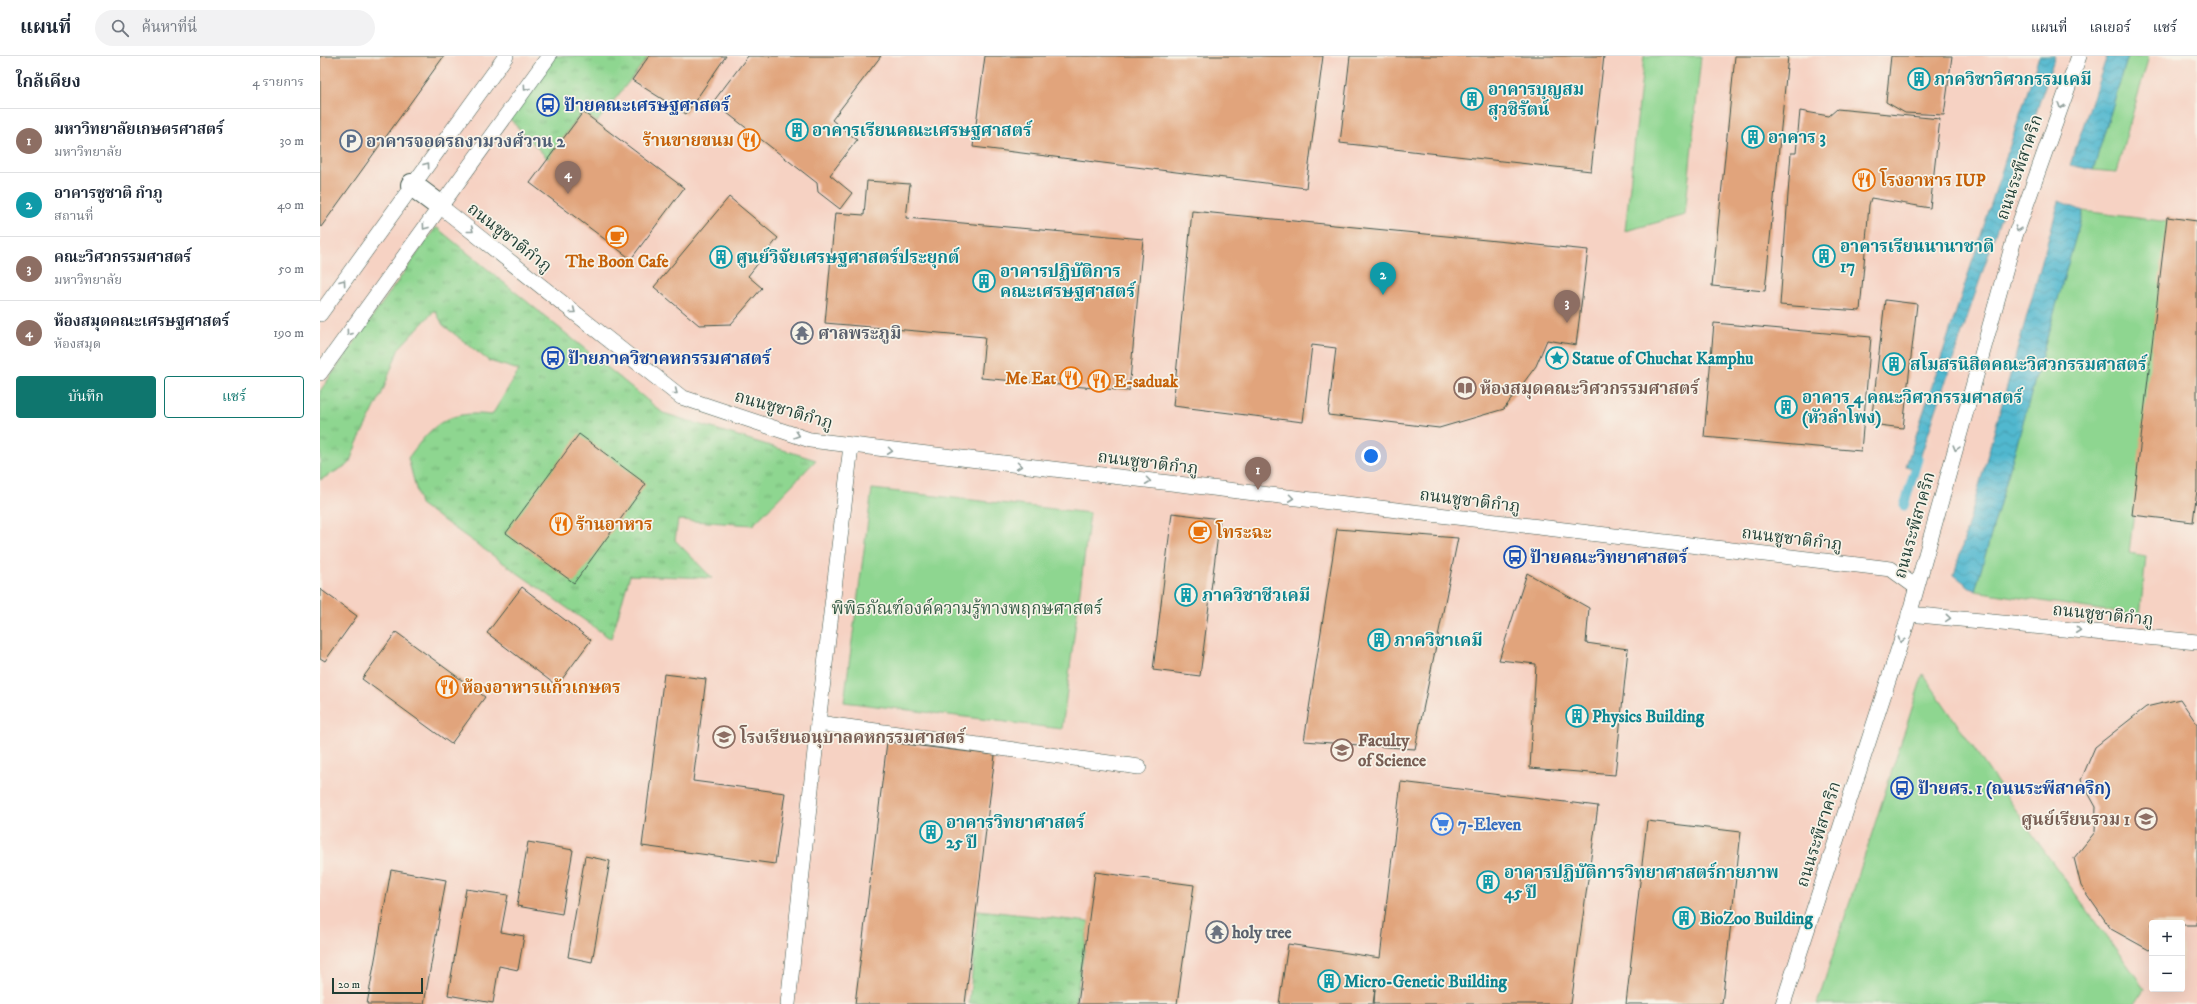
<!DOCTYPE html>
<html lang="th">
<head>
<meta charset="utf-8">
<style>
	:root { --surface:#fff; --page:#f2f2f3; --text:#1f2937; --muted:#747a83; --line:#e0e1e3; --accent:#0f766e }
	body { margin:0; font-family:"IM FELL DW Pica","Noto Serif Thai",serif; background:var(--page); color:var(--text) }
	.controls { position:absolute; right:12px; bottom:12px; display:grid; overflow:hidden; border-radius:4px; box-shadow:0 4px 16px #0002 }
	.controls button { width:36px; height:36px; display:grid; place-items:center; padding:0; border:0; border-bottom:1px solid var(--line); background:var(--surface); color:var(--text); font:20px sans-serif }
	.scale { position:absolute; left:12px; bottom:10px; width:91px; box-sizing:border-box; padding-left:4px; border:2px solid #1f3d34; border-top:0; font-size:11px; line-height:14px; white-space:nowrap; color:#1f3d34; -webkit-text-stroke:3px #f7f3e8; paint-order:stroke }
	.you { position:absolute; left:1051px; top:400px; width:14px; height:14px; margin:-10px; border:3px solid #fff; border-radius:50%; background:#1a73e8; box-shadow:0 0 0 6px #1a73e833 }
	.badge { display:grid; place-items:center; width:26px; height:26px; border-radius:50%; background:var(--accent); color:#fff; font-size:13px; font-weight:700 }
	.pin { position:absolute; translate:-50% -33px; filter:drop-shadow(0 1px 2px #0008) }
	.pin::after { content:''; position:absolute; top:21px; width:14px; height:12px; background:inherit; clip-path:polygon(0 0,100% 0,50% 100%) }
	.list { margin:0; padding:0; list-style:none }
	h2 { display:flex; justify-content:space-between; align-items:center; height:52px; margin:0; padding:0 16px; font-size:17px }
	h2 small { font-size:13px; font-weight:400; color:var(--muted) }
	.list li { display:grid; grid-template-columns:26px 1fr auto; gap:12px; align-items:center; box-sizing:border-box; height:64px; padding:0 16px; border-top:1px solid var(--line) }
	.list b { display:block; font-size:15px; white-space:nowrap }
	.list p { margin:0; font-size:13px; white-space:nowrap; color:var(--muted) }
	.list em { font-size:13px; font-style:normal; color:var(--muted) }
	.actions { display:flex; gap:8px; padding:12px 16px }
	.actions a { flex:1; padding:9px 0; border:1px solid var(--accent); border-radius:4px; text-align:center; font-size:14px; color:var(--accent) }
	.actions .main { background:var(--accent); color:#fff }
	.icon { flex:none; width:22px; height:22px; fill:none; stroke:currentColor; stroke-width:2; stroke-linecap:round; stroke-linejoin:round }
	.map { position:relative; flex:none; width:1877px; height:948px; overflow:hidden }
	header { display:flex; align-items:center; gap:24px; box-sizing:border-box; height:56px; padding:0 20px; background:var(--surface); border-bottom:1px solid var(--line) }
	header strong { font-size:19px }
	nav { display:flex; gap:22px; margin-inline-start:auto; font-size:14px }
	.search { width:280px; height:36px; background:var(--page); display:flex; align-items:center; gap:10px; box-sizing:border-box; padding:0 14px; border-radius:22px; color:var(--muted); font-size:15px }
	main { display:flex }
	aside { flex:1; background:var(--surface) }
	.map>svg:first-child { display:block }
</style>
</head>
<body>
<header>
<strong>แผนที่</strong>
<div class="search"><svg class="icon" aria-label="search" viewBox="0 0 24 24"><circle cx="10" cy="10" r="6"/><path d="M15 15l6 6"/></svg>ค้นหาที่นี่</div>
<nav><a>แผนที่</a><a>เลเยอร์</a><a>แชร์</a></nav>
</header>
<main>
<aside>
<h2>ใกล้เคียง<small>4 รายการ</small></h2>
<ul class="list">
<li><span class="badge" style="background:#8d6e63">1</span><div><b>มหาวิทยาลัยเกษตรศาสตร์</b><p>มหาวิทยาลัย</p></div><em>30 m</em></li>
<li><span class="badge" style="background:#0f9aa8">2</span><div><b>อาคารชูชาติ กำภู</b><p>สถานที่</p></div><em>40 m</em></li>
<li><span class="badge" style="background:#8d6e63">3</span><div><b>คณะวิศวกรรมศาสตร์</b><p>มหาวิทยาลัย</p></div><em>50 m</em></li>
<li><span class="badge" style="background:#8d6e63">4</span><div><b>ห้องสมุดคณะเศรษฐศาสตร์</b><p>ห้องสมุด</p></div><em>190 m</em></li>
</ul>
<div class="actions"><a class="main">บันทึก</a><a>แชร์</a></div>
</aside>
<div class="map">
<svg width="1877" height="948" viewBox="0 0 1877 948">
	<defs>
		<pattern id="park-tufts" width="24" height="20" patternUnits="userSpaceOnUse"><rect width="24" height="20" fill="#8ed690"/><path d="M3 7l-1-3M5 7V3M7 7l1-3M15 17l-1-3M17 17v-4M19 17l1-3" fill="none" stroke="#73af76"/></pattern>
		<pattern id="water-waves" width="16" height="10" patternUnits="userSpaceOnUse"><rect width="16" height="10" fill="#51b8cf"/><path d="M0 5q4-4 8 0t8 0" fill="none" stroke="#4397a9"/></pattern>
	</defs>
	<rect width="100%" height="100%" fill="#f7f3e8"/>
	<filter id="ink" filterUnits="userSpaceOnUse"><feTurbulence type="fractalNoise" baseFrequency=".025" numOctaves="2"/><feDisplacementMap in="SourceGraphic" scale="8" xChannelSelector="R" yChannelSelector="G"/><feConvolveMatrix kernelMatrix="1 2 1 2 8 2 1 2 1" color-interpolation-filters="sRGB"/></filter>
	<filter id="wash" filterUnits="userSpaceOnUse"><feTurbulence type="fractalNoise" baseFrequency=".012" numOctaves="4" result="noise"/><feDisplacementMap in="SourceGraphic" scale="16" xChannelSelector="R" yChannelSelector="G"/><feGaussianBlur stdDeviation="0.9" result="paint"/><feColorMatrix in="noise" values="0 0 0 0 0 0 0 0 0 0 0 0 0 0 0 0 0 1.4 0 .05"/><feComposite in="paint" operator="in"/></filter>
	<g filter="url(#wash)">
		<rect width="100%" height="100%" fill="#f4e5ce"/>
		<path fill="#f6d2c3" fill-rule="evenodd" d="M0,0H1877V948H0ZM1832,867H1862V933H1832Z"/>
		<g fill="url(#park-tufts)" stroke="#568a62">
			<path d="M229,0H329L277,66L262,56L228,103L186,59Z"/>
			<path d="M116,171L343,357L496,404L433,469L358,464L355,484L392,522L310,519L291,583L100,448L88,402C114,367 127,354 172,359L199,314L169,305L123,269L115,254L79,292L62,337L37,387L29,408L0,424V335Z"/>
			<path d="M658,854L769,866L755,948H649Z"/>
		</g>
		<g fill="#8ed690" stroke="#568a62">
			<path d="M1324,0H1381L1365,159L1305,175Z"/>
			<path d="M1808,0H1829L1796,116L1773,114Z"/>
			<path d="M1763,155L1849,166L1809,497L1826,500L1820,560L1655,535Z"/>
			<path d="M552,433L770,457L742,673L524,646Z"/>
			<path d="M1603,618L1722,792L1825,933L1815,948H1497Z"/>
		</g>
		<g fill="url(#water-waves)" stroke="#387a82">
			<path d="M1719,0H1735L1596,414L1586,410Z"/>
			<path d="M1787,0H1808L1773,114L1750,109Z"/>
			<path d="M1739,145L1763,155L1655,535L1634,519Z"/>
		</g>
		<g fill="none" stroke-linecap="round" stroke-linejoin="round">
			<path stroke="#51b8cf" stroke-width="9" d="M1584,450L1598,403"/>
		</g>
		<g id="blocks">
			<g fill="#e1a47b">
				<path d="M0,0H124L1,171H0Z"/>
				<path d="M329,0H406L366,58L312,24Z"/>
				<path d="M428,0H561L512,64L537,84L510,119L532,137L520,153L498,136L497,127L393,46Z"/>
				<path d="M665,0H1003L986,132L653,91Z"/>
				<path d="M1030,0H1284L1271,115L1020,87Z"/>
				<path d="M1415,0H1468L1445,235L1392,230Z"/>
				<path d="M1571,0H1632L1624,59L1585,57L1566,46Z"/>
				<path d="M1517,53L1620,63L1610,152L1551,142L1549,149L1540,255L1460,249L1471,97H1476L1480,55L1509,60Z"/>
				<path d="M263,56L364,132L311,203L210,127Z"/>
				<path d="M547,125L590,128L586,162L823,183L809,335L661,322L665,281L505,267L515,157L544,159Z"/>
				<path d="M409,141L458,182L428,220L442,232L411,268L379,269L334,231Z"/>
				<path d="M872,155L1268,194L1256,289L1227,284L1216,310L1184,353L1119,372L1008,359L1016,292L992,289L983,366L853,350Z"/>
				<path d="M1847,161L1877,165V434L1873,466L1812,459Z"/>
				<path d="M1565,244L1597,248L1583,372L1551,368Z"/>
				<path d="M1394,267L1551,281L1541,395L1384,381Z"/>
				<path d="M259,378L326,428L254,527L186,477Z"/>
				<path d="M852,457L900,463L880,620L833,614Z"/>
				<path d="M1017,473L1138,482L1095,693L984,685Z"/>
				<path d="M1207,517L1269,552L1266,587L1308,593L1295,719L1210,712L1216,608L1179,604Z"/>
				<path d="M202,531L271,584L237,630L167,577Z"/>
				<path d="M0,533L37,560L5,605L0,602Z"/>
				<path d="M76,576L165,641L131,688L42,623Z"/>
				<path d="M344,618L386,623L373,725L465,737L455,808L322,790Z"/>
				<path d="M1860,643L1877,668V869H1862V867H1832V892L1829,894L1791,873L1761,830L1754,802L1775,776L1776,751L1761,724L1775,691L1826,651Z"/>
				<path d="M567,686L675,699L645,948H535Z"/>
				<path d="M1081,726L1278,750L1251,948H1054L1055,933L1053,948H959L968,888L1060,902Z"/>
				<path d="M1327,765L1421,776L1402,948H1306Z"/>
				<path d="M208,786L253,794L242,858L197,850Z"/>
				<path d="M265,800L290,805L272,906L248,901Z"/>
				<path d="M71,814L126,824L104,948H47Z"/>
				<path d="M775,816L874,829L857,948H758Z"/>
				<path d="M146,833L188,839L181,876L204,880L198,914L179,910L173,947L128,939Z"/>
			</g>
		</g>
	</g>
	<g filter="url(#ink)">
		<use href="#blocks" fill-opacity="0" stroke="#3f564b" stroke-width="1"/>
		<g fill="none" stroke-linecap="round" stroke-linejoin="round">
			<g stroke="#3f564b" stroke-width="16">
				<g id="service">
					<path d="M120,150L361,341L490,384L1571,513L1596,531"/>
					<path d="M0,258L186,0"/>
					<path d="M0,317L229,0"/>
					<path d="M1589,558L1877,586"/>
					<path d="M498,667L819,711"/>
					<path d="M468,948L498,667L531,390"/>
					<path d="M1463,948L1586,570L1695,180L1759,0"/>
				</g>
			</g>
			<g stroke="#3f564b" stroke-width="24">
				<path id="minor" d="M92,129L120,150"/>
			</g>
			<use href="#service" stroke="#fff" stroke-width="15"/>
			<use href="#minor" stroke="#fff" stroke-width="22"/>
		</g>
		<defs><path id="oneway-chevron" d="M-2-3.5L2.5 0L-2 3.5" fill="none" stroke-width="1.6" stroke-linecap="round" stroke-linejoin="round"/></defs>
		<g stroke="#8f9e9a">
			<use href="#oneway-chevron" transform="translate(206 32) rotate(126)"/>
			<use href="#oneway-chevron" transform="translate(1741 50) rotate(109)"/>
			<use href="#oneway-chevron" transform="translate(107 109) rotate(-54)"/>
			<use href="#oneway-chevron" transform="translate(105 171) rotate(126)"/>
			<use href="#oneway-chevron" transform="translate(1698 173) rotate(109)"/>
			<use href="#oneway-chevron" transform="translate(151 174) rotate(38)"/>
			<use href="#oneway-chevron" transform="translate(23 226) rotate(-54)"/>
			<use href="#oneway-chevron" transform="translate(253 255) rotate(38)"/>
			<use href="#oneway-chevron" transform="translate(29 277) rotate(126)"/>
			<use href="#oneway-chevron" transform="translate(355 336) rotate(38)"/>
			<use href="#oneway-chevron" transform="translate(477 379) rotate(18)"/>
			<use href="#oneway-chevron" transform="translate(1636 392) rotate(106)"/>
			<use href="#oneway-chevron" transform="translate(570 395) rotate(7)"/>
			<use href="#oneway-chevron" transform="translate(699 410) rotate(7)"/>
			<use href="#oneway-chevron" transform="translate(828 425) rotate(7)"/>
			<use href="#oneway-chevron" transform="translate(971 442) rotate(7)"/>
			<use href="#oneway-chevron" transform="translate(1628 562) rotate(5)"/>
			<use href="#oneway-chevron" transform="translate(1758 574) rotate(6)"/>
			<use href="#oneway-chevron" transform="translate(1581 584) rotate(108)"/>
		</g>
	</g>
	<defs>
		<g id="building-ring" transform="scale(1.15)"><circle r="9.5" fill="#f7f3e8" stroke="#0f9aa8" stroke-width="1.5"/><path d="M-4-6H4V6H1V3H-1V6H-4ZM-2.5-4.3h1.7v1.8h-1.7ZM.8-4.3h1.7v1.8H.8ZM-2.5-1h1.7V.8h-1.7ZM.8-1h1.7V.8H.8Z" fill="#0f9aa8"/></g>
		<g id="bus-ring" transform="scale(1.15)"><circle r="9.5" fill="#f7f3e8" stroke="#1a4fb4" stroke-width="1.5"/><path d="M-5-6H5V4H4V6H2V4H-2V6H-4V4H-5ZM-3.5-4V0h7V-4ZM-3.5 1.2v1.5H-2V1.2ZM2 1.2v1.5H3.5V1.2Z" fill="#1a4fb4"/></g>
		<g id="restaurant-ring" transform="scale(1.15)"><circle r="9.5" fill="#f7f3e8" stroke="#e8710a" stroke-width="1.5"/><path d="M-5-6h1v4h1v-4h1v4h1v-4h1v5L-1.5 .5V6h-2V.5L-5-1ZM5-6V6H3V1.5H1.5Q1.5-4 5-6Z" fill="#e8710a"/></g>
		<g id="parking-ring" transform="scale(1.15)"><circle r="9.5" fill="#f7f3e8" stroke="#5c6f8a" stroke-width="1.5"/><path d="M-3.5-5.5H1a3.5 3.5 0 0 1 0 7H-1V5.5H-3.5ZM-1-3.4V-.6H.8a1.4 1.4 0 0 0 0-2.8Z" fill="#5c6f8a"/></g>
		<g id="cafe-ring" transform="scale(1.15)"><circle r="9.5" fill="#f7f3e8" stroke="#e8710a" stroke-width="1.5"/><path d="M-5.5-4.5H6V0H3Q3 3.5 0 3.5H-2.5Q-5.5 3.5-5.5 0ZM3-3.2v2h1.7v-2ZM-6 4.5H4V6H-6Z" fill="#e8710a"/></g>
		<g id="temple-ring" transform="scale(1.15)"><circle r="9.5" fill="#f7f3e8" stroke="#6b7280" stroke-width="1.5"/><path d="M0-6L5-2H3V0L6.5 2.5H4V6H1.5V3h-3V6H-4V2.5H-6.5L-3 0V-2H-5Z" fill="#6b7280"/></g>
		<g id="sight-ring" transform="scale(1.15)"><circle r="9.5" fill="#f7f3e8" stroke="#0f9aa8" stroke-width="1.5"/><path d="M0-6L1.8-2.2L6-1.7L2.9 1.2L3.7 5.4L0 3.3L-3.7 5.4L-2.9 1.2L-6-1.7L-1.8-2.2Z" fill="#0f9aa8"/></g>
		<g id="library-ring" transform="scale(1.15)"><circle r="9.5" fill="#f7f3e8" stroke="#8d6e63" stroke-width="1.5"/><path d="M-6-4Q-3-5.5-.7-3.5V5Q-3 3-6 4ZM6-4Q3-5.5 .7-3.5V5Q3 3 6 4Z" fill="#8d6e63"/></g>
		<g id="school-ring" transform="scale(1.15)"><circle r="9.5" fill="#f7f3e8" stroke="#8d6e63" stroke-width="1.5"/><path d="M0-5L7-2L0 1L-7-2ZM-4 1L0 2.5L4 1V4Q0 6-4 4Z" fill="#8d6e63"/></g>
		<g id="university-ring" transform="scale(1.15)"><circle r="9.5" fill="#f7f3e8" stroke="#8d6e63" stroke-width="1.5"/><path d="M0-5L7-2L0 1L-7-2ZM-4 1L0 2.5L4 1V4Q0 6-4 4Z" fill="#8d6e63"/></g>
		<g id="supermarket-ring" transform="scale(1.15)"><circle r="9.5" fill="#f7f3e8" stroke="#3f7fe0" stroke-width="1.5"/><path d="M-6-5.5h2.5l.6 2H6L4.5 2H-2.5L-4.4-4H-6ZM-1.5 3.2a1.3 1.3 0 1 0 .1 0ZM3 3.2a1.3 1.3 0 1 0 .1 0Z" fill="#3f7fe0"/></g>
	</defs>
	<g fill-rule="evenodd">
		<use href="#building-ring" x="1599" y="23"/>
		<use href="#building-ring" x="1152" y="43"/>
		<use href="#bus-ring" x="228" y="49"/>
		<use href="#building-ring" x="477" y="74"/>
		<use href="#building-ring" x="1433" y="81"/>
		<use href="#restaurant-ring" x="429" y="84"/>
		<use href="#parking-ring" x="31" y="85"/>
		<use href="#restaurant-ring" x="1544" y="124"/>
		<use href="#cafe-ring" x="297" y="181"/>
		<use href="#building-ring" x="1504" y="200"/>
		<use href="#building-ring" x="401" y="201"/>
		<use href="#building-ring" x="664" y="225"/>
		<use href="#temple-ring" x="482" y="277"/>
		<use href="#bus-ring" x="233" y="302"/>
		<use href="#sight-ring" x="1237" y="302"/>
		<use href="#building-ring" x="1574" y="308"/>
		<use href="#restaurant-ring" x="751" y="322"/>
		<use href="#restaurant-ring" x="779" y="325"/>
		<use href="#library-ring" x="1145" y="332"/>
		<use href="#building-ring" x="1466" y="351"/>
		<use href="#restaurant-ring" x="241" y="468"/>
		<use href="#cafe-ring" x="880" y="476"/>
		<use href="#bus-ring" x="1195" y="501"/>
		<use href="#building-ring" x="866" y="539"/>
		<use href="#building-ring" x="1059" y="584"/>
		<use href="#restaurant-ring" x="127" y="631"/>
		<use href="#building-ring" x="1257" y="660"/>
		<use href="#school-ring" x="404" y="681"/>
		<use href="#university-ring" x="1022" y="694"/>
		<use href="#bus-ring" x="1582" y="732"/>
		<use href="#university-ring" x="1826" y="763"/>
		<use href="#supermarket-ring" x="1122" y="768"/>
		<use href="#building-ring" x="611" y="776"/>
		<use href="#building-ring" x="1168" y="826"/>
		<use href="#building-ring" x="1364" y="862"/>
		<use href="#temple-ring" x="897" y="876"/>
		<use href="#building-ring" x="1009" y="925"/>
	</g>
	<g text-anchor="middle" stroke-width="3.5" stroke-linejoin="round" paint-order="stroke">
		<g font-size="17" font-weight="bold" fill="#0d838f" stroke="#f7f3e8" text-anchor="start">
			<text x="1614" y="29">ภาควิชาวิศวกรรมเคมี</text>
			<text x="1168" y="39">อาคารบุญสม<tspan x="1168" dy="20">สุวชิรัตน์</tspan></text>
			<text x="492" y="80">อาคารเรียนคณะเศรษฐศาสตร์</text>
			<text x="1448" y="87">อาคาร 3</text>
			<text x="1520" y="196">อาคารเรียนนานาชาติ<tspan x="1520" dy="20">17</tspan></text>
			<text x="416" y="207">ศูนย์วิจัยเศรษฐศาสตร์ประยุกต์</text>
			<text x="680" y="221">อาคารปฏิบัติการ<tspan x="680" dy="20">คณะเศรษฐศาสตร์</tspan></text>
			<text x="1252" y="308">Statue of Chuchat Kamphu</text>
			<text x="1590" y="314">สโมสรนิสิตคณะวิศวกรรมศาสตร์</text>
			<text x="1482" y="347">อาคาร 4 คณะวิศวกรรมศาสตร์<tspan x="1482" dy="20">(หัวลำโพง)</tspan></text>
			<text x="882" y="545">ภาควิชาชีวเคมี</text>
			<text x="1074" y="590">ภาควิชาเคมี</text>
			<text x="1272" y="666">Physics Building</text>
			<text x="626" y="772">อาคารวิทยาศาสตร์<tspan x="626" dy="20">25 ปี</tspan></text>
			<text x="1184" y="822">อาคารปฏิบัติการวิทยาศาสตร์กายภาพ<tspan x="1184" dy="20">45 ปี</tspan></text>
			<text x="1380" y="868">BioZoo Building</text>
			<text x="1024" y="931">Micro-Genetic Building</text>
		</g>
		<g font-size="17" font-weight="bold" fill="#164399" stroke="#f7f3e8" text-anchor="start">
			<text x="244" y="55">ป้ายคณะเศรษฐศาสตร์</text>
			<text x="248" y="308">ป้ายภาควิชาคหกรรมศาสตร์</text>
			<text x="1210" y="507">ป้ายคณะวิทยาศาสตร์</text>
			<text x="1598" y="738">ป้ายศร. 1 (ถนนระพีสาคริก)</text>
		</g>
		<g font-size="17" font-weight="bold" fill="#c56008" stroke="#f7f3e8" text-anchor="start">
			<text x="414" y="90" text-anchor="end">ร้านขายขนม</text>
			<text x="1560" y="130">โรงอาหาร IUP</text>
			<text x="297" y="211" text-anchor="middle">The Boon Cafe</text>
			<text x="736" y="328" text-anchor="end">Me Eat</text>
			<text x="794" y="331">E-saduak</text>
			<text x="256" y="474">ร้านอาหาร</text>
			<text x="896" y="482">โทระฉะ</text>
			<text x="142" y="637">ห้องอาหารแก้วเกษตร</text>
		</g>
		<g font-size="17" font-weight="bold" fill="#4e5e75" stroke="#f7f3e8" text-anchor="start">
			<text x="46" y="91">อาคารจอดรถงามวงศ์วาน 2</text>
		</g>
		<g font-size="17" fill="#1f3d34" stroke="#f7f3e8">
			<text transform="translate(1699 111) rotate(-71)" y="6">ถนนระพีสาคริก</text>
			<text transform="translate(190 181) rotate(38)" y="6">ถนนชูชาติกำภู</text>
			<text transform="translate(464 353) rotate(16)" y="6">ถนนชูชาติกำภู</text>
			<text transform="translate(828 406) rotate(7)" y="6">ถนนชูชาติกำภู</text>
			<text transform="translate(1150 444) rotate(7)" y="6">ถนนชูชาติกำภู</text>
			<text transform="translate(1594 469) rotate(-74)" y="6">ถนนระพีสาคริก</text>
			<text transform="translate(1472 482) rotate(7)" y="6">ถนนชูชาติกำภู</text>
			<text transform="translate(1783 558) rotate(6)" y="6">ถนนชูชาติกำภู</text>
			<text transform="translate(1498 778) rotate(-72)" y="6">ถนนระพีสาคริก</text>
		</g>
		<g font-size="17" font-weight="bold" fill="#5b616d" stroke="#f7f3e8" text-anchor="start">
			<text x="498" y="283">ศาลพระภูมิ</text>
			<text x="912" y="882">holy tree</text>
		</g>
		<g font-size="17" font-weight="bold" fill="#785e54" stroke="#f7f3e8" text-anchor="start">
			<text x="1160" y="338">ห้องสมุดคณะวิศวกรรมศาสตร์</text>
			<text x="420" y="687">โรงเรียนอนุบาลคหกรรมศาสตร์</text>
			<text x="1038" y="690">Faculty<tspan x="1038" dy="20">of Science</tspan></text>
			<text x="1810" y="769" text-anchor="end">ศูนย์เรียนรวม 1</text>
		</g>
		<g font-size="17" fill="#355c46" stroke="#f7f3e8">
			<text x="647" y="558">พิพิธภัณฑ์องค์ความรู้ทางพฤกษศาสตร์</text>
		</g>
		<g font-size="17" font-weight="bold" fill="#366cbe" stroke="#f7f3e8" text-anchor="start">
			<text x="1138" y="774">7-Eleven</text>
		</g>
	</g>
</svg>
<div class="controls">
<button>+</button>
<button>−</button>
</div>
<div class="scale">20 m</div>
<div class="you"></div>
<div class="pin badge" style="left:938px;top:434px;background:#8d6e63">1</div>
<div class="pin badge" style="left:1063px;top:239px;background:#0f9aa8">2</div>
<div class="pin badge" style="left:1247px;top:267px;background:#8d6e63">3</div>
<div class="pin badge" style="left:248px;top:138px;background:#8d6e63">4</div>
</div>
</main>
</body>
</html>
